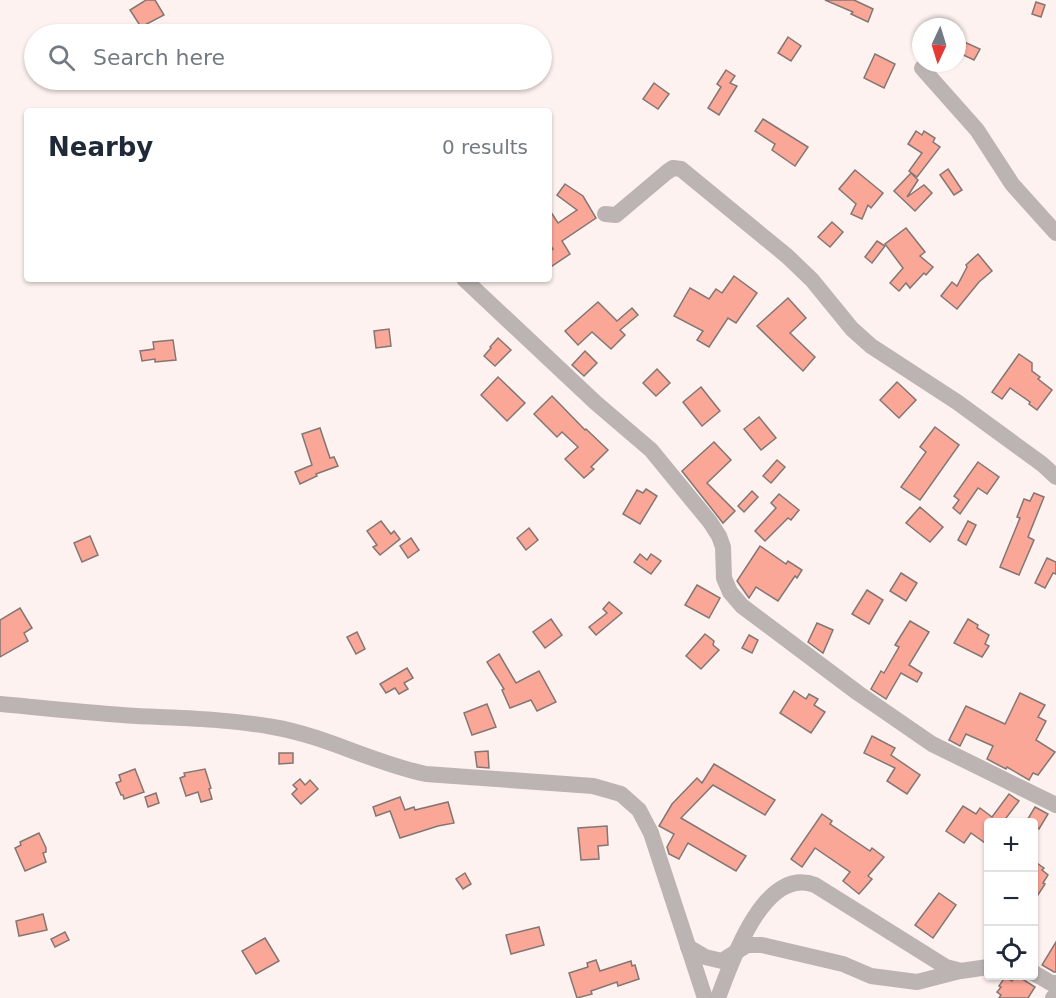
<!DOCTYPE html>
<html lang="en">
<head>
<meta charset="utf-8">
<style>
	:root { --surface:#fff; --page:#f6f6f7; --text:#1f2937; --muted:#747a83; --line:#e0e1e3 }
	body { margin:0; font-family:"DejaVu Sans",sans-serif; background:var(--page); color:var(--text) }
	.controls { position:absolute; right:18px; bottom:18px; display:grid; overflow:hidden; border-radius:6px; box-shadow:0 2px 4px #0004 }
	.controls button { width:54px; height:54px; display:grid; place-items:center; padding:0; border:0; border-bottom:2px solid var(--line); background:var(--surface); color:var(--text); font:30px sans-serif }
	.compass { position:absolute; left:912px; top:18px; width:54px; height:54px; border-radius:50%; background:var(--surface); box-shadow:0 2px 4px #0004; rotate:184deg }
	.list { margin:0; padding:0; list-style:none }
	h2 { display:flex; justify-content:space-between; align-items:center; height:78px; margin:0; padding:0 24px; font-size:26px }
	h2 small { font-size:20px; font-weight:400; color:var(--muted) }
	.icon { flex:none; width:33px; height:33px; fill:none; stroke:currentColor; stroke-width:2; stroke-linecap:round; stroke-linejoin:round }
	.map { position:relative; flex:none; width:1056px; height:998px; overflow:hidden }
	.search { position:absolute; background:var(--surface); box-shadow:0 2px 4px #0004; left:24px; top:24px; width:528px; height:66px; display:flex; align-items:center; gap:15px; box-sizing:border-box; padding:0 21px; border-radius:33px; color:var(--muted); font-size:22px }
	.panel { position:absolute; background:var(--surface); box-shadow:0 2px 4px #0004; left:24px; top:108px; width:528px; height:174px; border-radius:6px }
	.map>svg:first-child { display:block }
</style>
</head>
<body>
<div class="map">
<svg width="1056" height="998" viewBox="0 0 1056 998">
	<rect width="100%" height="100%" fill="#fef2f0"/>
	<g fill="#fba798" stroke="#837673" stroke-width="1.5">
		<path d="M146,0H155L164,15L141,27L130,10Z"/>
		<path d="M825,0H854L873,9L868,22L851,14L853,12Z"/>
		<path d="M1036,2L1045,5L1041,17L1032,14Z"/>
		<path d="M788,37L801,46L791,61L778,53Z"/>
		<path d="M960,40L980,49L974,60L957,52Z"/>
		<path d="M875,54L895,64L884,88L864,78Z"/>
		<path d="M726,70L735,76L730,83L737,86L719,115L708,108L721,87L717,84Z"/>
		<path d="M654,83L669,94L658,109L643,99Z"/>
		<path d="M763,119L808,147L795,166L772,150L775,144L755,131Z"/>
		<path d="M916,131L922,135L924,131L935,138L933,142L940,147L917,177L909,171L922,153L908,144Z"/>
		<path d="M948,169L962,190L954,195L940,175Z"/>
		<path d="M855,170L883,193L871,208L868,205L862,219L851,214L856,204L839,189Z"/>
		<path d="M911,173L918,180L907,197L924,185L932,193L915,211L894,191Z"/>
		<path d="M565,184L583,196L596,218L562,241L570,254L549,268V252L553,249L549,243V209L558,223L577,210L557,195Z"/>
		<path d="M832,222L843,232L830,247L818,237Z"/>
		<path d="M906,228L925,252L920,256L933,267L926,275L924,273L910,288L906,283L899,291L890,283L903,268L885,244Z"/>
		<path d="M877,241L885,246L872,263L865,257Z"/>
		<path d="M978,254L992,271L979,282L957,309L941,296L952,282L957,286L967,267L966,265Z"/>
		<path d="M734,276L757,293L736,323L728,318L709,347L697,340L703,331L674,316L690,288L709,299L716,289L722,293Z"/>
		<path d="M788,298L806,318L790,333L815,357L803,371L757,326Z"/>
		<path d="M598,302L617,321L632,308L638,315L620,330L625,335L611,349L592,332L578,345L565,331Z"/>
		<path d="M389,329L391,346L376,348L374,331Z"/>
		<path d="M498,338L511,350L495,366L484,356L491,348L490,347Z"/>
		<path d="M173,340L176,360L155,362V359L142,361L140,351L154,349L153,342Z"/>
		<path d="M585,351L597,363L584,376L572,365Z"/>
		<path d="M1019,354L1032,363V371L1040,377L1038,379L1052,390L1037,410L1029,404L1030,402L1010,388L1002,399L992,392Z"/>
		<path d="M657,369L670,383L656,396L643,383Z"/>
		<path d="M498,377L525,403L507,421L481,395Z"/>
		<path d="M897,382L916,400L899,418L880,400Z"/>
		<path d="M701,387L720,411L702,426L683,402Z"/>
		<path d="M552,396L585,430L586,429L608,450L591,467L594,469L584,478L565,459L578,447L562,432L557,437L534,414Z"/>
		<path d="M759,417L776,438L761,450L744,429Z"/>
		<path d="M935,427L959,445L920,500L901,487L926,452L920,447Z"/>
		<path d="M320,428L330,458L334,457L338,466L316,474L317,476L300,484L295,472L312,465L302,434Z"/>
		<path d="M714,442L731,460L707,483L735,511L723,523L682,471Z"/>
		<path d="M777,460L785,467L771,483L763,476Z"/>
		<path d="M978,462L999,477L987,494L978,488L960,514L953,508L959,500L954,496Z"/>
		<path d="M646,489L657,496L640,524L623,514L637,490L643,493Z"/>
		<path d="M752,491L758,497L744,512L738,506Z"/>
		<path d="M1034,493L1044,497L1028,537L1034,540L1019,575L1000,567L1020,518L1017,517L1024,499L1030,501Z"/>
		<path d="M779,494L799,510L791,520L788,518L765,541L755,531L776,508L771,503Z"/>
		<path d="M920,507L943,527L930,542L906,523Z"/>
		<path d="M381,521L391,534L394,531L400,539L380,555L373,547L377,545L367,531Z"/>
		<path d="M968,521L976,525L966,545L958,540Z"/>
		<path d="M529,528L538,540L526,550L517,538Z"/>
		<path d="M90,536L98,555L82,562L74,543Z"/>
		<path d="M411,538L419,550L408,558L400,546Z"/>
		<path d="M760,546L786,564L788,561L802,570L797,578L795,576L778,601L756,587L749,598L737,581Z"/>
		<path d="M640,554L647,560L651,554L661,561L651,574L634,562Z"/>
		<path d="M1047,558L1056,562V574L1053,573L1045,588L1035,583Z"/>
		<path d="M901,573L917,583L906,601L890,591Z"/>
		<path d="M697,585L720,598L709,618L685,605Z"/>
		<path d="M867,590L883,600L869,624L852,614Z"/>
		<path d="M609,602L622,613L596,635L589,627L607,613L603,609Z"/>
		<path d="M20,608L32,628L24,633L28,641L0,657V620Z"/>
		<path d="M551,619L562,635L545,648L533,632Z"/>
		<path d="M968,619L978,625L977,628L989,635L985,644L989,646L982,657L954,643Z"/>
		<path d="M910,621L929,632L909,665L922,673L917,682L901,673L886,699L871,689L881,671L884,673L899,647L895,645Z"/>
		<path d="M817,623L833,630L823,653L808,642Z"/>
		<path d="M357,632L365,649L356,654L347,637Z"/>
		<path d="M705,634L714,641L713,645L719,650L701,669L686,656Z"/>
		<path d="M749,635L758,640L752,653L742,648Z"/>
		<path d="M499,654L516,683L539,671L556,702L537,711L531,700L510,708L502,690L504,689L487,662Z"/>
		<path d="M407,668L413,678L404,683L408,689L399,694L395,688L386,693L380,684Z"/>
		<path d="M794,691L806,699L809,694L818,699L814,705L825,712L811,733L780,713Z"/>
		<path d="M1020,693L1045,705L1038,717L1046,721L1036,740L1055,752L1038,775L1033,773L1029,780L1007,767L1006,769L987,759L993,746L966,734L960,746L949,740L966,706L1005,724Z"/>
		<path d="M487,704L496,727L472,735L464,713Z"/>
		<path d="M872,736L895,748L891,755L920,775L907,794L887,781L895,768L864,753Z"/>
		<path d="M488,751L489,768L477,767L475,752Z"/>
		<path d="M279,753H293V763L279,764Z"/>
		<path d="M714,764L775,800L765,815L713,785L681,818L746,856L736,871L688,843L679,859L669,854L667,847L674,834L659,826L672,804L697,778L702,783Z"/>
		<path d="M135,769L144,792L124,799L123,795H121L116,783L121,781L119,775Z"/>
		<path d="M205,769L211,788L209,789L212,799L201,802L198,792L186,796L180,778L185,776L184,773Z"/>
		<path d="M300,779L305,785L310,780L318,789L301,804L292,794L297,789L293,785Z"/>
		<path d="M156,793L159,803L148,807L145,797Z"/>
		<path d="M1009,794L1019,801L1003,822H988V845L971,833L964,843L946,831L963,806L976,814L980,808L992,817Z"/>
		<path d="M400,797L405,810L414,807L415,810L448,802L454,823L438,826L400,838L390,811L376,816L373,807Z"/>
		<path d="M1035,807L1048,814L1039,829L1034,826V822H1026Z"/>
		<path d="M822,814L832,821L830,824L870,851L872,848L884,857L868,876L872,879L859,894L843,881L850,872L815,848L802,867L791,859Z"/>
		<path d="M607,826L608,845L598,846L599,859L581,860L578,828Z"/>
		<path d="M39,833L46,848V852L43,853L46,862L25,871L15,848L21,845L20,842Z"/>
		<path d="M1034,861L1044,868L1042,870L1048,875L1043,883L1045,884L1034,901Z"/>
		<path d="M465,873L471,884L463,889L456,879Z"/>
		<path d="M939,893L956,905L933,938L915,925Z"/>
		<path d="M43,914L47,930L19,936L16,921Z"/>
		<path d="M539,927L544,945L511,954L506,935Z"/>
		<path d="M65,932L69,940L55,947L51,939Z"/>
		<path d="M265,938L279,961L256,974L242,951Z"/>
		<path d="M1056,942V972H1054L1042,965Z"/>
		<path d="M596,960L600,971L631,961L632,966L635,965L639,979L618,986L617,982L591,991L592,994L577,998L569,973L588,967L587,963Z"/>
		<path d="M1016,975L1035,987L1028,998H999L1001,995L997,992L1001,987L999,986L1005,977L1012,981Z"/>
	</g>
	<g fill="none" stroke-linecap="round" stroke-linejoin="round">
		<g stroke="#bbb4b3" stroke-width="16">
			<path d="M922,68L977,130L1012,184L1056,233"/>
			<path d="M605,214L616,215L667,172L673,168L681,169L787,256L812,280L852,329L871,346L957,402L1042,464L1056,477"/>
			<path d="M464,279L596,403L651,450L710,522L719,536L723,547L724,578L730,592L742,606L858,693L932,744L1056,805"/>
			<path d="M0,704C45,708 91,713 137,716C182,718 228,719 273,727C326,736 373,763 426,774L593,786L621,794L639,810L651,833L705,998"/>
			<path d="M688,947L705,957L722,961L747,945H762L843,964L871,976L917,982L960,971"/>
			<path d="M1034,973L1051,983H1056"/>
			<path d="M718,998C731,963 764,865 815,885L946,967L961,971L988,967"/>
			<path d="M1053,998L1056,995"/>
		</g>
	</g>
</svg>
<div class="controls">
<button>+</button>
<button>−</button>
<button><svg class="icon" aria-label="locate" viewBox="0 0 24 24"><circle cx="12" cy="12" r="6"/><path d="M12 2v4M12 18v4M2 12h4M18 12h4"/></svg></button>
</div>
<svg class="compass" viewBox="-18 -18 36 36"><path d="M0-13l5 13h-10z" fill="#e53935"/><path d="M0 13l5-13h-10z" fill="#747a83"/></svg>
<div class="search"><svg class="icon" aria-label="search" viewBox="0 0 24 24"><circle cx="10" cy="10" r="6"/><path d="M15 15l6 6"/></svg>Search here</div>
<section class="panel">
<h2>Nearby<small>0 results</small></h2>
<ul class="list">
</ul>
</section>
</div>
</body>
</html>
